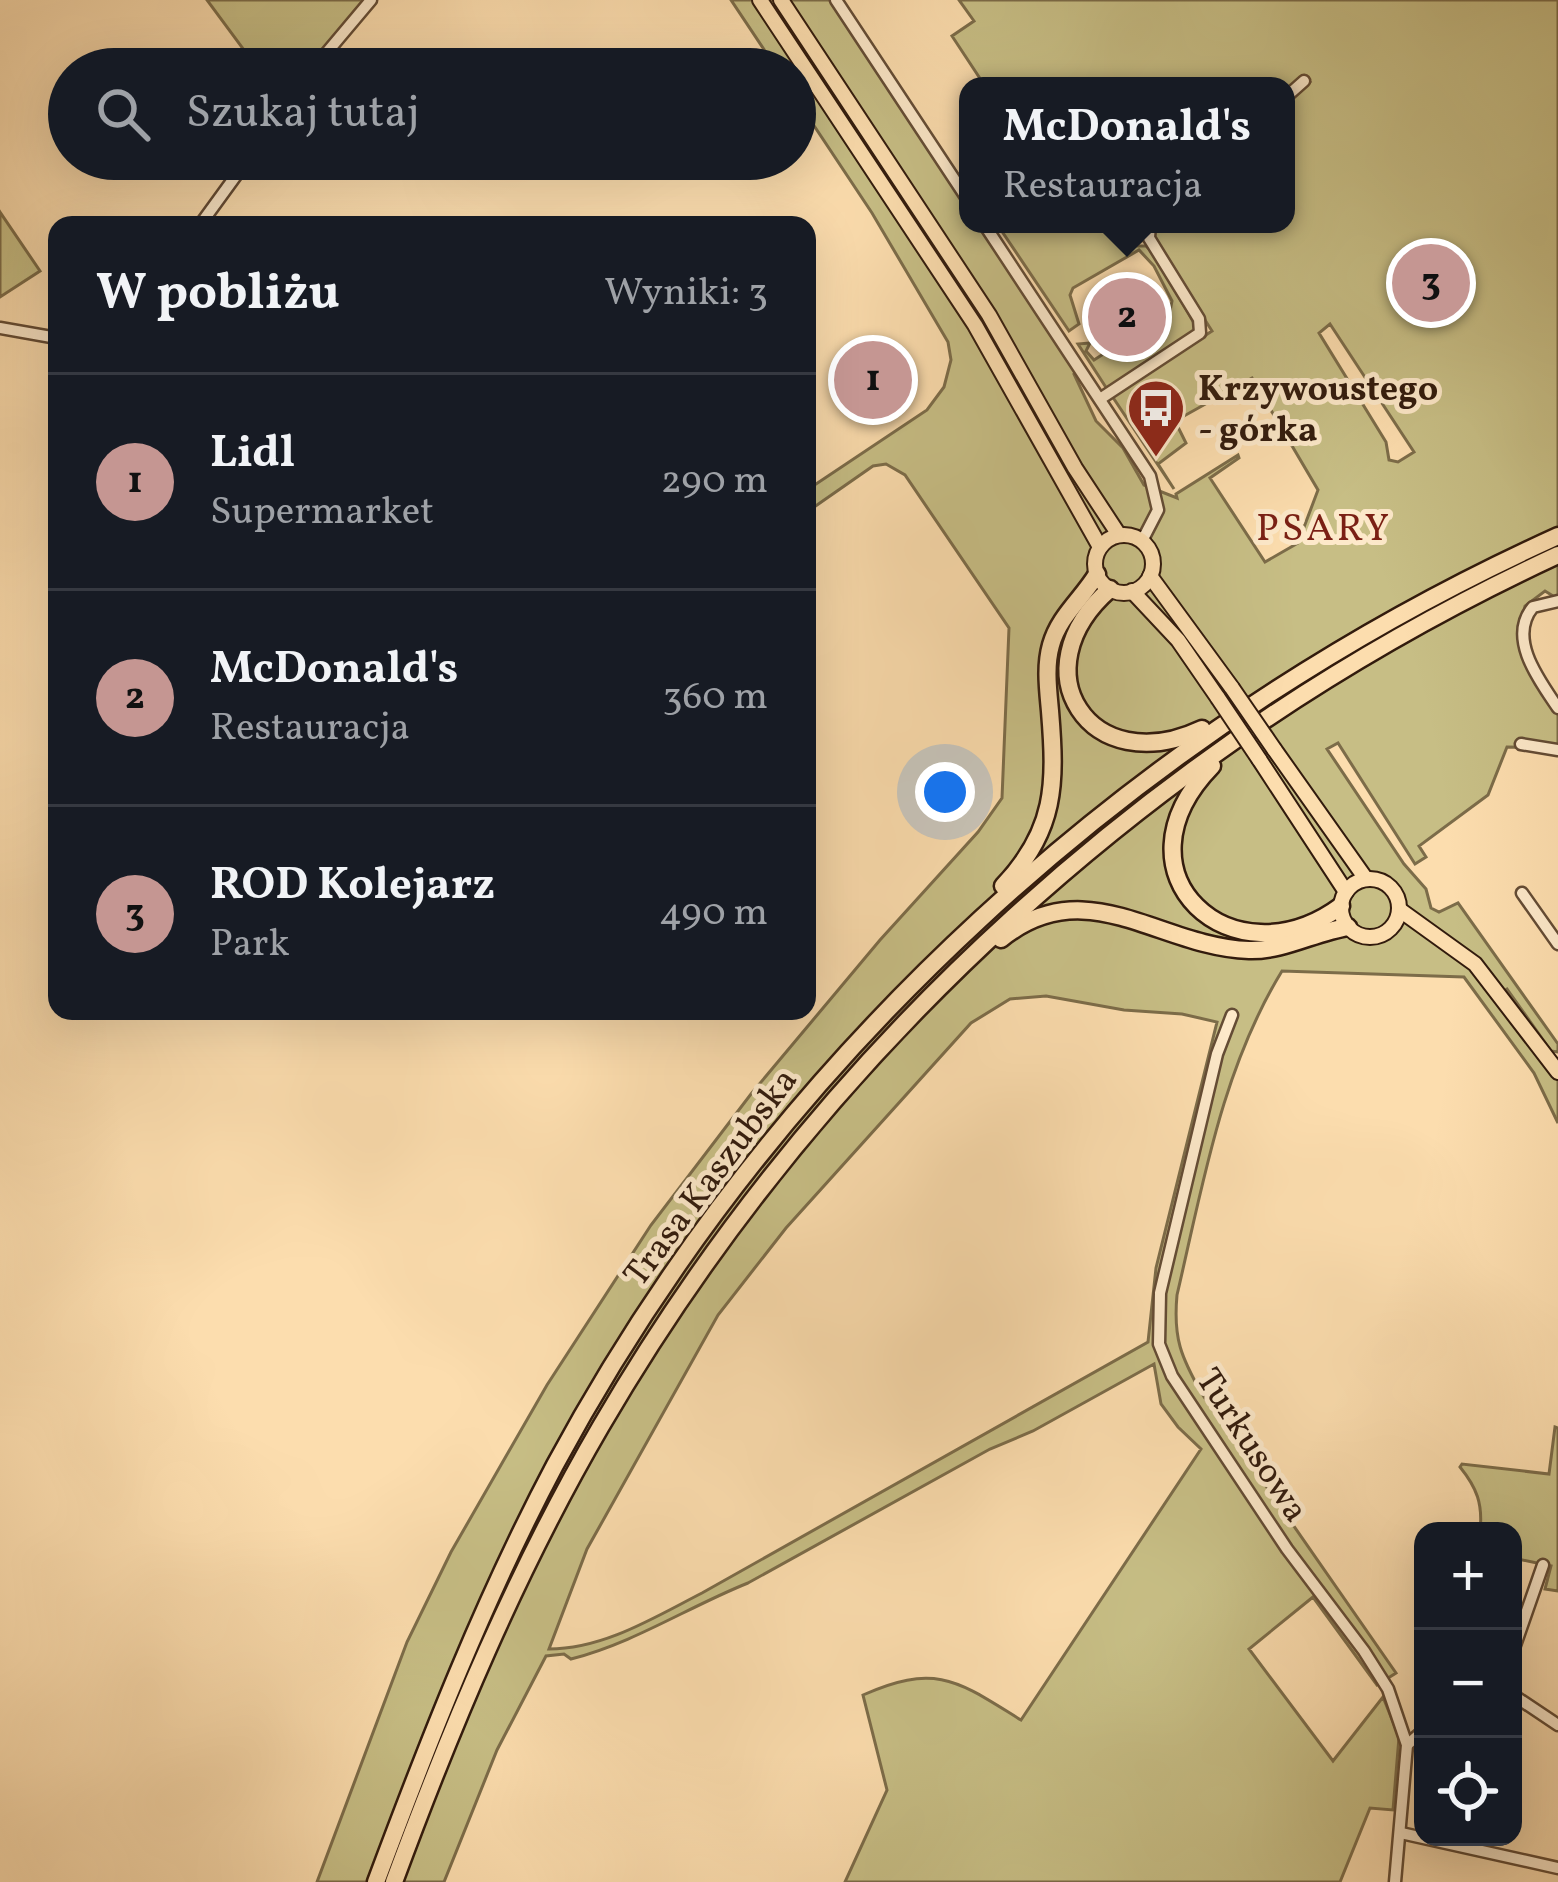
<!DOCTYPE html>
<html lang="pl">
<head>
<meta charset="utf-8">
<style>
	:root { --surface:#171b24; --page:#20242c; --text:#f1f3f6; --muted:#9ea1a6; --line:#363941; --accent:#c59692 }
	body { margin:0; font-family:Vollkorn,serif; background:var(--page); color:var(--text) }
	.controls { position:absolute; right:36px; bottom:36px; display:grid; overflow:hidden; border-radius:24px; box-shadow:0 12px 48px #0002 }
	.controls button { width:108px; height:108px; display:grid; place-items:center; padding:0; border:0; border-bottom:3px solid var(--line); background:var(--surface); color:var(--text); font:60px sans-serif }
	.you { position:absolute; left:945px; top:792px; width:42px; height:42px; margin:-30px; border:9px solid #fff; border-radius:50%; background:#1a73e8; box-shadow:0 0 0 18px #1a73e833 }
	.badge { display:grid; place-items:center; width:78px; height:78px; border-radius:50%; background:var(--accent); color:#111; font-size:39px; font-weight:700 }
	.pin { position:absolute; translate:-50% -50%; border:6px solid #fff; box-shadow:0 3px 12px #0006 }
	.popup { position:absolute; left:959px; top:77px; width:336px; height:156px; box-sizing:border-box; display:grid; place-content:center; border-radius:24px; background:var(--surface); filter:drop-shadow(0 3px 9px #0005); font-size:39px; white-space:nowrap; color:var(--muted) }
	.popup b { font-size:45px; color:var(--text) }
	.popup::after { content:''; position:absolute; left:50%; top:100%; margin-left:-24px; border:24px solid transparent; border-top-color:var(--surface) }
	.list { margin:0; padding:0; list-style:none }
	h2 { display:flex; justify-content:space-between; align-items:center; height:156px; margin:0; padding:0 48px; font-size:51px }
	h2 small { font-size:39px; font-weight:400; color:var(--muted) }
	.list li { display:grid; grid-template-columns:78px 1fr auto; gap:36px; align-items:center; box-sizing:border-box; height:216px; padding:0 48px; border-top:3px solid var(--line) }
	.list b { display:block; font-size:45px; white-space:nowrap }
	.list p { margin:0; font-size:39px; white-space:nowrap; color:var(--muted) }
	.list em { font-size:39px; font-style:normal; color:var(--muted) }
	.icon { flex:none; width:66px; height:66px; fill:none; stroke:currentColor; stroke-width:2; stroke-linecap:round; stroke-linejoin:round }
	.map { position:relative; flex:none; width:1558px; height:1882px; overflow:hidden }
	.search { position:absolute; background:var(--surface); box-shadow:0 12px 48px #0002; left:48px; top:48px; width:768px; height:132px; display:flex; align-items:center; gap:30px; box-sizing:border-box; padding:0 42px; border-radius:66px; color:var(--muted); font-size:45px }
	.panel { position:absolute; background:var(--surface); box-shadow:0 12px 48px #0002; left:48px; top:216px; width:768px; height:804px; border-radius:24px }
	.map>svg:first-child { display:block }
</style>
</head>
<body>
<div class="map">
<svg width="1558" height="1882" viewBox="0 0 1558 1882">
	<rect width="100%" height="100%" fill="#fcddae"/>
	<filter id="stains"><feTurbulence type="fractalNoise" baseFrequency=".00167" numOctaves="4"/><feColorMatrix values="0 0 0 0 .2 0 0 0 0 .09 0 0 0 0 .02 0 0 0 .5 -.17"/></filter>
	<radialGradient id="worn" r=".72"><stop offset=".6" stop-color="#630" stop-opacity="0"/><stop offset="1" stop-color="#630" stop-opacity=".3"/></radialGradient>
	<g fill="#c7be85" stroke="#7c6c49" stroke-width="3" fill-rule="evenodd">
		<path d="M207,0H364L308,69H258Z"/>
		<path d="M731,0H753L1065,474L980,322L767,0H774L1079,464L994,311L788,0H831L968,207V224H979L1076,372L1074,374L1096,421L1123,448L1144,485L1177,498L1176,494L1238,455L1239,458L1210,478L1265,562L1298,543L1318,490L1252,378L1175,421L1186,443L1158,464L1174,489L1112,396L1212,331L1151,235L1155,224H1286V103L1310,82L1304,76L1286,92V86H985L952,36L974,21L959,0H1558V599L1545,591L1525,606L1520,627L1532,675L1558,713V748L1507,747L1488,795L1419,846L1426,857L1415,864L1338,743L1327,749L1404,864L1426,889L1431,908L1439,912L1458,903L1558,1044V1052L1551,1051L1507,989L1497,996L1558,1080V1123L1534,1073L1464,977L1282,971C1222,1069 1203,1184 1177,1295C1173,1338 1181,1357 1202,1394L1396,1673L1377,1685L1313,1597L1249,1649L1333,1761L1383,1697L1399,1737L1393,1810L1370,1808L1340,1882H845L887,1790L863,1695C937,1662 959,1682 1021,1720L1201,1449L1178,1427L1161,1404L1154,1364L1033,1431L990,1449L748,1583C688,1607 634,1643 571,1659L564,1654L546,1656L497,1750L444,1882H317L407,1642L451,1552L547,1385L651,1225L751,1094L880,940L978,832L1002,798L1009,628L905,475L886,464L873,466L807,512V490L927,410L944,387L951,360L948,342L872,213L795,97V69H777ZM1330,324L1414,452L1398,462L1389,460L1386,442L1319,333ZM1046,996L1124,1010L1182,1014L1217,1022L1156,1268L1148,1342L702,1593C655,1617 604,1649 549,1649L587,1549L718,1315L786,1228L971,1023L1010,999Z"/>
		<path d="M0,212L40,271L0,297Z"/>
		<path d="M997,224H1147V237L1135,246H1146L1153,252L1198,330L1107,389L1078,344L1090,343L1086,351L1094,360L1170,311L1172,301L1154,266L1139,250L1073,288L1070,295L1079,324L1069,331Z"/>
		<path d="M1555,1427L1558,1428V1591L1545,1589L1551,1566L1513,1558V1531H1480C1483,1504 1477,1488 1460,1467L1462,1464L1549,1474Z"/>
	</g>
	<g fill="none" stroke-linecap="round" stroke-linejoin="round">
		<g stroke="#644c35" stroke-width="15">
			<g id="minor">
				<path d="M836,0L968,200"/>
				<path d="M313,69L371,0"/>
				<path d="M1286,97L1304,81"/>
				<path d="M984,224L1150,476L1158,510L1142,541"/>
				<path d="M200,225L248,159"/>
				<path d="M0,328L57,338"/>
				<path d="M1100,399L1200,333L1199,319L1149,238L1150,224"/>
				<path d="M1558,601L1533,607C1507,638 1539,680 1558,708"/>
				<path d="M1521,744L1558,750"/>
				<path d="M1522,893L1558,944"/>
				<path d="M1232,1015L1217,1054L1160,1293L1159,1344L1172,1376L1287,1549L1364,1651L1388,1689L1407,1745L1395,1882"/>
				<path d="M1513,1651L1543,1565"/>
				<path d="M1513,1695L1558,1725"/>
				<path d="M1407,1745L1423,1731"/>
				<path d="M1401,1833L1558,1868"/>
			</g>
		</g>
		<g stroke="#321b0d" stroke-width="18">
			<g id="major">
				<path d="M760,0L975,325L1100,547"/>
				<path d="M781,0L989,315L1075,468L1119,535"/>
				<circle cx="1124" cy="564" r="29"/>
				<path d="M1150,576L1232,688"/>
				<path d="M1132,591L1178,640L1218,698"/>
				<path d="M1274,749L1366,879"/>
				<path d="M1259,759L1346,892"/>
				<circle cx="1370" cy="908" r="29"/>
				<path d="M1400,910L1475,964L1558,1072"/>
			</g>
		</g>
		<g stroke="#321b0d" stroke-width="21">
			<g id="highway">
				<path d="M1110,589C1017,670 1090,782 1202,729"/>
				<path d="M1212,766C1107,874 1233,986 1341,906"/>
				<path d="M1003,886C1056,830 1056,784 1050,711C1048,689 1045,666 1051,645C1059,616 1082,599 1097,574"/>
				<path d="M1001,939C1087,870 1159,947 1249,950C1284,951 1315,932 1348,927"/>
				<path d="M376,1882C429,1740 484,1599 555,1465C775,1056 1136,727 1558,536"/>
				<path d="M394,1882C452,1725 517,1570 601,1426C822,1047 1160,739 1558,555"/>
			</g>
		</g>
		<use href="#minor" stroke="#fde9ca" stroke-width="10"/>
		<use href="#major" stroke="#fcddae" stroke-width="14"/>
		<use href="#highway" stroke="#fcddae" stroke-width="16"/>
		<g stroke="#321b0d" stroke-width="18" stroke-linecap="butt">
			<g id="major-bridge">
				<path d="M1232,688L1274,749"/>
				<path d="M1218,698L1259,759"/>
			</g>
		</g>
		<use href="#major-bridge" stroke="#fcddae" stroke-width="14"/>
	</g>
	<defs>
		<g id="bus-pin" transform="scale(3)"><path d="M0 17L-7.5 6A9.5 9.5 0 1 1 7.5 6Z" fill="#8f2418" stroke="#fde9ca"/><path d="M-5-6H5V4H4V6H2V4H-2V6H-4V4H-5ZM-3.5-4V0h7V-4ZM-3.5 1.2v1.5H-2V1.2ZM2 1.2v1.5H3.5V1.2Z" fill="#fff"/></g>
	</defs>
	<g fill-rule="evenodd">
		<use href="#bus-pin" x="1156" y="408"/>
	</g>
	<g text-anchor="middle" stroke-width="10" stroke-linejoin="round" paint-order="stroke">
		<g font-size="36" font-weight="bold" fill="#321b0d" stroke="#fde9ca" text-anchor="start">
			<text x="1198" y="400">Krzywoustego<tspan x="1198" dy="41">- górka</tspan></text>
		</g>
		<g font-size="36" fill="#321b0d" stroke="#fde9ca">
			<text transform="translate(709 1176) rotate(-53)" y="13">Trasa Kaszubska</text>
			<text transform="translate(1254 1444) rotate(57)" y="13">Turkusowa</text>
		</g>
		<g font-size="39" letter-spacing="3" fill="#7a1f14" stroke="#fde9ca">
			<text x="1324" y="540">PSARY</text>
		</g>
	</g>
	<rect width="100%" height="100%" filter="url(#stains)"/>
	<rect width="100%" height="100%" fill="url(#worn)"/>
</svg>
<div class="controls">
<button>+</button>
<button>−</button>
<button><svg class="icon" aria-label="locate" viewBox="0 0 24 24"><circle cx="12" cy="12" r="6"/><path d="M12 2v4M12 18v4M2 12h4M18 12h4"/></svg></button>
</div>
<div class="you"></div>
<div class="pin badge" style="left:873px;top:380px">1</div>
<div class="pin badge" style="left:1127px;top:317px">2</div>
<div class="popup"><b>McDonald's</b>Restauracja</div>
<div class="pin badge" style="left:1431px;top:283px">3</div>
<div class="search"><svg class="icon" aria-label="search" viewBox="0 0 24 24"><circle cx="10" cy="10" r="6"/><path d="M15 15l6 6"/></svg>Szukaj tutaj</div>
<section class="panel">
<h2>W pobliżu<small>Wyniki: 3</small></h2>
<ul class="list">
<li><span class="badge">1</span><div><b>Lidl</b><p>Supermarket</p></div><em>290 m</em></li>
<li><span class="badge">2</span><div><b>McDonald's</b><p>Restauracja</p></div><em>360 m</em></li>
<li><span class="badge">3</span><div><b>ROD Kolejarz</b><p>Park</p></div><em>490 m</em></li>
</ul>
</section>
</div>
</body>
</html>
